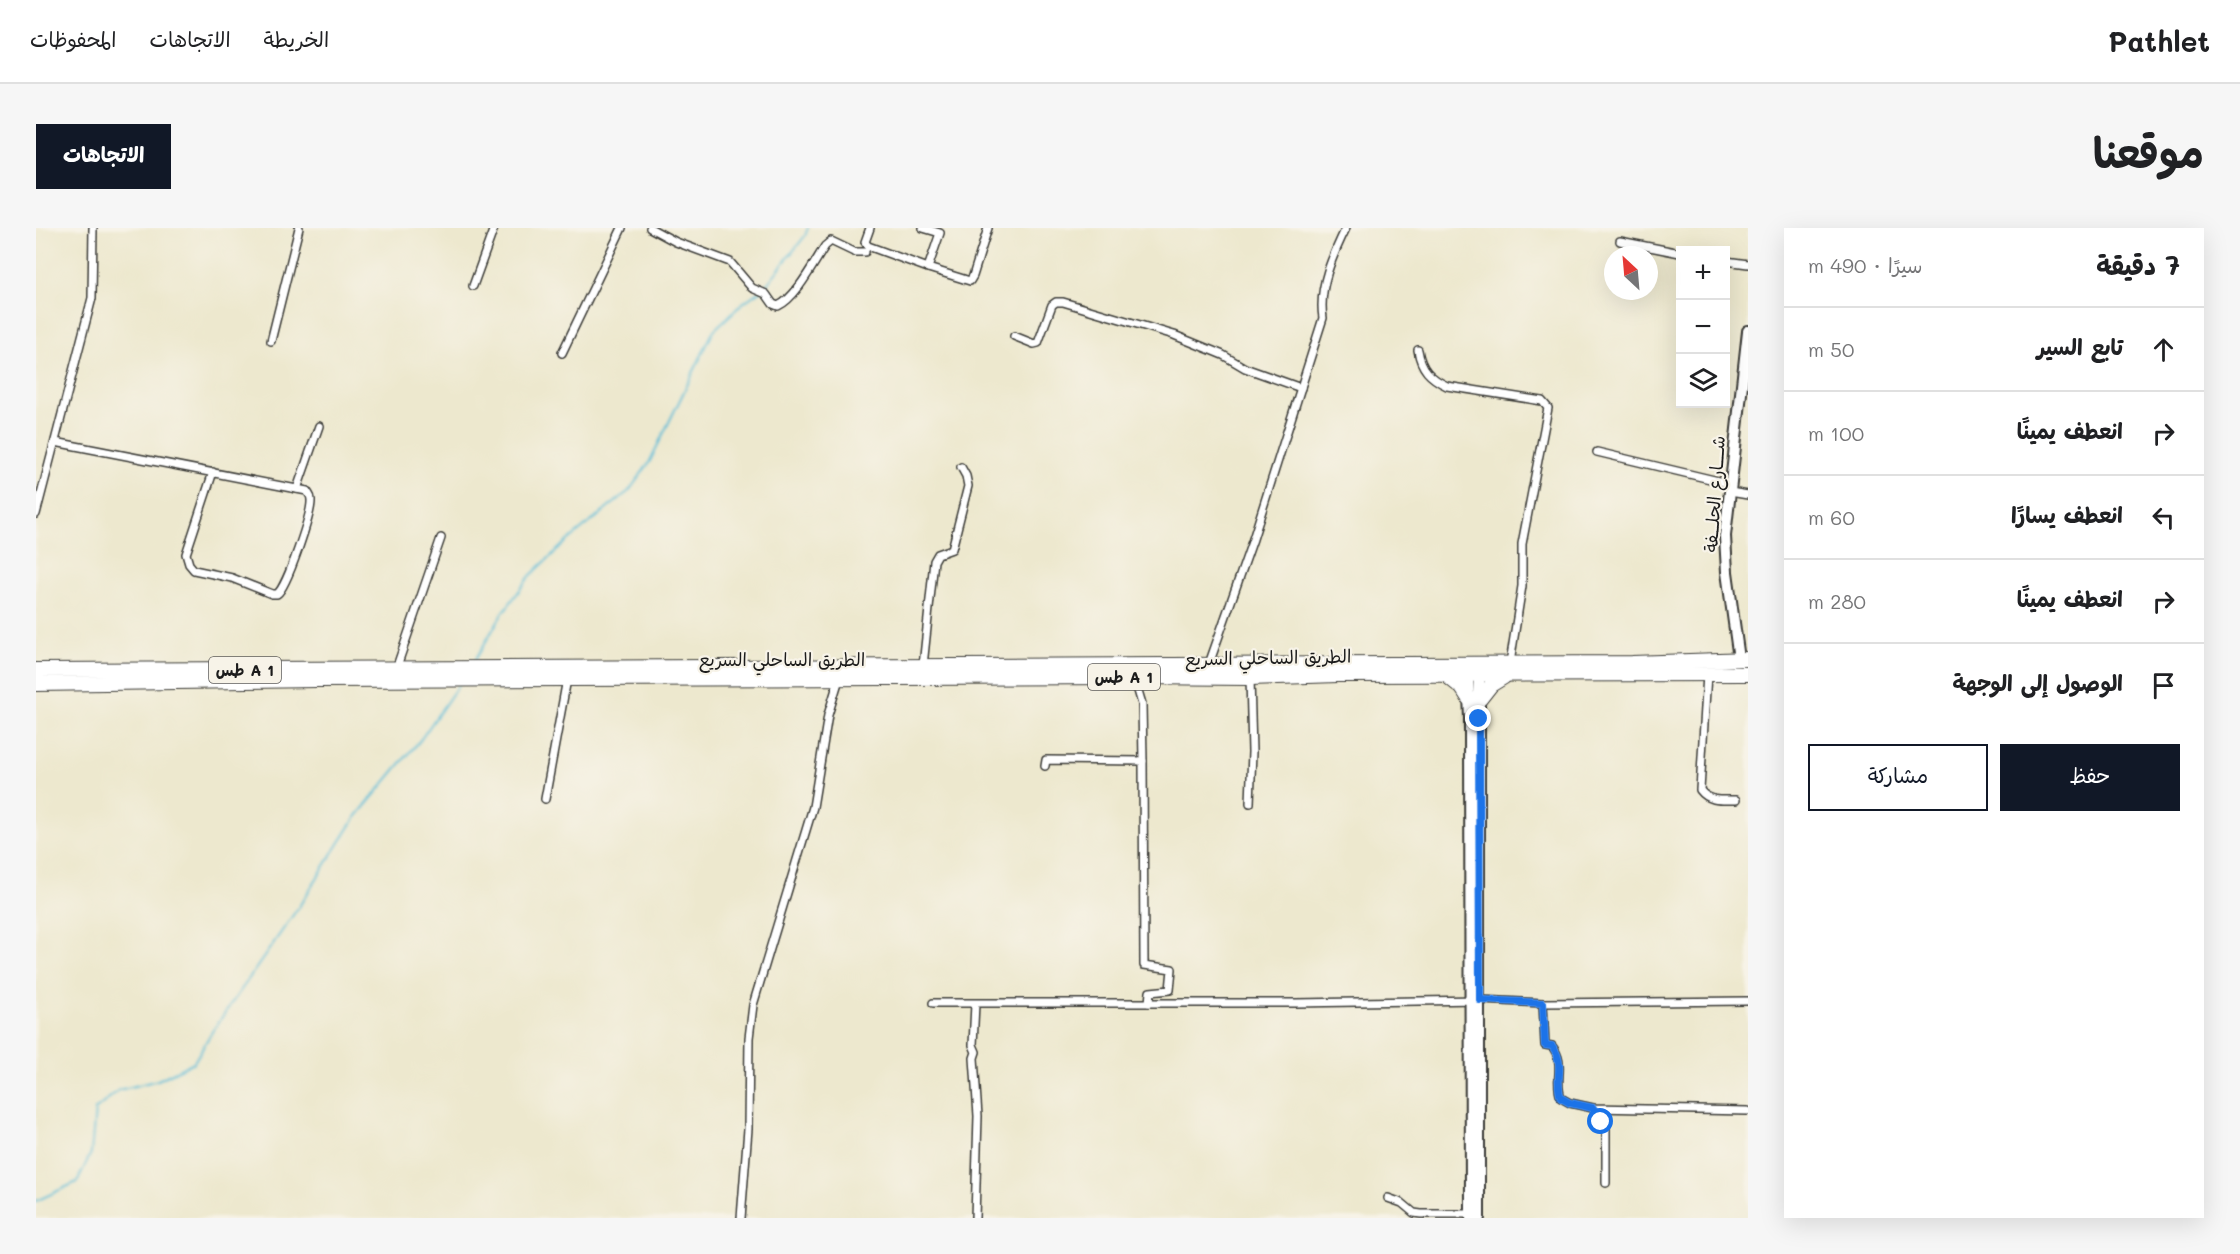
<!DOCTYPE html>
<html lang="ar">
<head>
<meta charset="utf-8">
<style>
	:root { --surface:#fff; --page:#f6f6f6; --text:#202124; --muted:#757577; --line:#e0e0e0; --accent:#111827 }
	body { margin:0; font-family:Mali,"Playpen Sans Arabic",sans-serif; background:var(--page); color:var(--text); direction:rtl }
	.controls { position:absolute; right:18px; top:18px; display:grid; overflow:hidden; border-radius:0px; box-shadow:0 6px 24px #0002 }
	.controls button { width:54px; height:54px; display:grid; place-items:center; padding:0; border:0; border-bottom:2px solid var(--line); background:var(--surface); color:var(--text); font:30px sans-serif }
	.compass { position:absolute; left:1568px; top:18px; width:54px; height:54px; border-radius:50%; background:var(--surface); box-shadow:0 6px 24px #0002; rotate:334deg }
	.stop { position:absolute; width:18px; height:18px; margin:-14px; border:4px solid #1a73e8; border-radius:50%; background:#fff }
	.stop.end { background:#1a73e8; border-color:#fff; box-shadow:0 2px 6px #0008 }
	.list { margin:0; padding:0; list-style:none }
	h2 { display:flex; justify-content:space-between; align-items:center; height:78px; margin:0; padding:0 24px; font-size:26px }
	h2 small { font-size:20px; font-weight:400; color:var(--muted) }
	.list li { display:grid; grid-template-columns:39px 1fr auto; gap:18px; align-items:center; box-sizing:border-box; height:84px; padding:0 24px; border-top:2px solid var(--line) }
	.list b { display:block; font-size:22px; white-space:nowrap }
	.list em { font-size:20px; font-style:normal; color:var(--muted) }
	.actions { display:flex; gap:12px; padding:18px 24px }
	.actions a { flex:1; padding:14px 0; border:2px solid var(--accent); border-radius:0px; text-align:center; font-size:21px; color:var(--accent) }
	.actions .main { background:var(--accent); color:#fff }
	.icon { flex:none; width:33px; height:33px; fill:none; stroke:currentColor; stroke-width:2; stroke-linecap:round; stroke-linejoin:round }
	.map { position:relative; flex:none; width:1712px; height:990px; overflow:hidden; direction:ltr; border-radius:0px }
	header { display:flex; align-items:center; gap:36px; box-sizing:border-box; height:84px; padding:0 30px; background:var(--surface); border-bottom:2px solid var(--line) }
	header strong { font-size:28px }
	nav { display:flex; gap:33px; margin-inline-start:auto; font-size:21px }
	.intro { display:flex; align-items:center; justify-content:space-between; box-sizing:border-box; height:144px; padding:0 36px }
	h1 { margin:0; font-size:42px }
	.button { padding:15px 27px; border-radius:0px; background:var(--accent); color:#fff; font-size:21px; font-weight:700 }
	main { display:flex; gap:36px; padding:0 36px }
	aside { flex:1; background:var(--surface); border-radius:0px; box-shadow:0 6px 24px #0002 }
	.map>svg:first-child { display:block }
</style>
</head>
<body>
<header>
<strong>Pathlet</strong>
<nav><a>الخريطة</a><a>الاتجاهات</a><a>المحفوظات</a></nav>
</header>
<div class="intro"><h1>موقعنا</h1><a class="button">الاتجاهات</a></div>
<main>
<aside>
<h2>7 دقيقة<small>سيرًا · 490 m</small></h2>
<ul class="list">
<li><svg class="icon" aria-label="ahead" viewBox="0 0 24 24"><path d="M12 20V5M6 11l6-6 6 6"/></svg><div><b>تابع السير</b></div><em>50 m</em></li>
<li><svg class="icon" aria-label="right" viewBox="0 0 24 24"><path d="M7 20v-9h11M14 6l5 5-5 5"/></svg><div><b>انعطف يمينًا</b></div><em>100 m</em></li>
<li><svg class="icon" aria-label="left" viewBox="0 0 24 24"><path d="M17 20v-9H6M10 6l-5 5 5 5"/></svg><div><b>انعطف يسارًا</b></div><em>60 m</em></li>
<li><svg class="icon" aria-label="right" viewBox="0 0 24 24"><path d="M7 20v-9h11M14 6l5 5-5 5"/></svg><div><b>انعطف يمينًا</b></div><em>280 m</em></li>
<li><svg class="icon" aria-label="arrive" viewBox="0 0 24 24"><path d="M6 21V4h12l-3 4 3 4H6"/></svg><div><b>الوصول إلى الوجهة</b></div></li>
</ul>
<div class="actions"><a class="main">حفظ</a><a>مشاركة</a></div>
</aside>
<div class="map">
<svg width="1712" height="990" viewBox="0 0 1712 990">
	<rect width="100%" height="100%" fill="#f7f3e8"/>
	<filter id="ink" filterUnits="userSpaceOnUse"><feTurbulence type="fractalNoise" baseFrequency=".0167" numOctaves="2"/><feDisplacementMap in="SourceGraphic" scale="12" xChannelSelector="R" yChannelSelector="G"/><feConvolveMatrix kernelMatrix="1 2 1 2 8 2 1 2 1" color-interpolation-filters="sRGB"/></filter>
	<filter id="wash" filterUnits="userSpaceOnUse"><feTurbulence type="fractalNoise" baseFrequency=".008" numOctaves="4" result="noise"/><feDisplacementMap in="SourceGraphic" scale="24" xChannelSelector="R" yChannelSelector="G"/><feGaussianBlur stdDeviation="1.35" result="paint"/><feColorMatrix in="noise" values="0 0 0 0 0 0 0 0 0 0 0 0 0 0 0 0 0 1.4 0 .05"/><feComposite in="paint" operator="in"/></filter>
	<g filter="url(#wash)">
		<rect width="100%" height="100%" fill="#ede8ce"/>
		<g fill="none" stroke-linecap="round" stroke-linejoin="round">
			<g stroke="#59bcd7" stroke-width="2">
				<path d="M438,434L466,386L494,348L529,315L593,263L613,235L678,102L708,74L728,60L769,8L772,0"/>
				<path d="M0,973L41,954L55,925L59,882L83,862L122,852L158,834L177,802L262,680L320,589L385,511L423,456"/>
			</g>
		</g>
	</g>
	<g filter="url(#ink)">
		<g fill="none" stroke-linecap="round" stroke-linejoin="round">
			<g stroke="#3b3b37" stroke-width="10">
				<g id="street">
					<path d="M614,0L640,14L694,34L716,60L730,66L737,76L742,78C760,70 778,35 789,18L795,13L818,24H829"/>
					<path d="M834,0L829,14L832,18L892,40"/>
					<path d="M887,0L904,5L892,40L934,53L937,48L952,0"/>
					<path d="M1584,13L1644,25"/>
					<path d="M1690,33L1712,36"/>
					<path d="M437,58L458,0"/>
					<path d="M978,108L998,116L1002,115L1016,77L1020,74H1027L1138,107L1187,127L1209,140L1265,160"/>
					<path d="M235,113L263,0"/>
					<path d="M1382,122C1385,141 1394,150 1411,158L1506,173L1512,180L1486,316V358L1474,435"/>
					<path d="M526,125L586,0"/>
					<path d="M19,214L271,263C273,267 275,267 275,272C276,285 251,359 241,366H236L196,350L158,342L153,336L150,326L177,244"/>
					<path d="M1561,224L1695,256"/>
					<path d="M261,261L283,198"/>
					<path d="M1694,264L1712,267"/>
					<path d="M0,286L56,70L57,0"/>
					<path d="M1173,436L1217,311L1287,90C1282,59 1297,27 1310,0"/>
					<path d="M887,438L898,333L902,326L916,321L932,258L930,248L925,239"/>
					<path d="M360,441L405,310"/>
					<path d="M1671,446L1664,562C1673,574 1686,572 1700,572"/>
					<path d="M1107,533L1108,737L1136,741L1134,762L1114,764L1113,775"/>
					<path d="M1009,538L1010,532L1107,533L1106,476L1098,449"/>
					<path d="M509,571L531,451"/>
					<path d="M1214,575L1216,524L1214,450"/>
					<path d="M897,775H1260L1444,772L1507,775L1712,773"/>
					<path d="M1507,775L1509,817L1516,818C1530,836 1518,851 1525,870L1534,875L1557,880L1712,883"/>
					<path d="M1557,880L1570,901V955"/>
					<path d="M1352,970L1366,975L1378,985L1385,986H1438"/>
					<path d="M705,990L712,901L713,810L717,777L777,579L792,487L803,451"/>
					<path d="M939,990L942,888L938,830L940,824L937,817L939,776"/>
				</g>
			</g>
			<g stroke="#3b3b37" stroke-width="14">
				<g id="secondary">
					<path d="M1703,431L1691,344L1689,308L1712,103"/>
					<path d="M1443,441V990"/>
					<path d="M1432,442L1434,491L1435,990"/>
				</g>
			</g>
			<g stroke="#3b3b37" stroke-width="16">
				<g id="highway">
					<path d="M0,442L1596,435L1712,431"/>
					<path d="M1411,448L1426,460L1433,471"/>
					<path d="M0,456L281,452L1098,449L1214,450L1302,447L1712,446"/>
					<path d="M1444,471L1455,457L1468,449"/>
				</g>
			</g>
			<use href="#street" stroke="#fff" stroke-width="7"/>
			<use href="#secondary" stroke="#fff" stroke-width="10"/>
			<use href="#highway" stroke="#fff" stroke-width="14"/>
		</g>
	</g>
	<g fill="none" stroke-linecap="round" stroke-linejoin="round" filter="url(#ink)">
		<path stroke="#1a73e8" stroke-width="8" d="M1443,491L1444,772L1507,775L1509,817L1516,818C1530,836 1518,851 1525,870L1534,875L1557,880L1565,894"/>
	</g>
	<g text-anchor="middle" stroke-width="4.5" stroke-linejoin="round" paint-order="stroke">
		<g fill="#f7f3e8" stroke="#5e5c59" stroke-width="1.5">
			<rect x="173" y="429" width="72" height="26" rx="4.5"/>
			<rect x="1052" y="436" width="72" height="26" rx="4.5"/>
		</g>
		<g font-size="16" font-weight="bold" fill="#1c1c1c">
			<text x="209" y="448">طس A 1</text>
			<text x="1088" y="455">طس A 1</text>
		</g>
		<g font-size="18" fill="#1c1c1c" stroke="#f7f3e8">
			<text transform="translate(1679 266) rotate(-86)" y="6">شــــارع الحلـــفة</text>
			<text transform="translate(1232 430) rotate(-1)" y="6">الطريق الساحلي السريع</text>
			<text x="746" y="438">الطريق الساحلي السريع</text>
		</g>
	</g>
</svg>
<div class="controls">
<button>+</button>
<button>−</button>
<button><svg class="icon" aria-label="layers" viewBox="0 0 24 24"><path d="M12 4l9 5-9 5-9-5zM3 14l9 5 9-5"/></svg></button>
</div>
<svg class="compass" viewBox="-18 -18 36 36"><path d="M0-13l5 13h-10z" fill="#e53935"/><path d="M0 13l5-13h-10z" fill="#757577"/></svg>
<div class="stop" style="left:1565px;top:894px"></div>
<div class="stop end" style="left:1443px;top:491px"></div>
</div>
</main>
</body>
</html>
